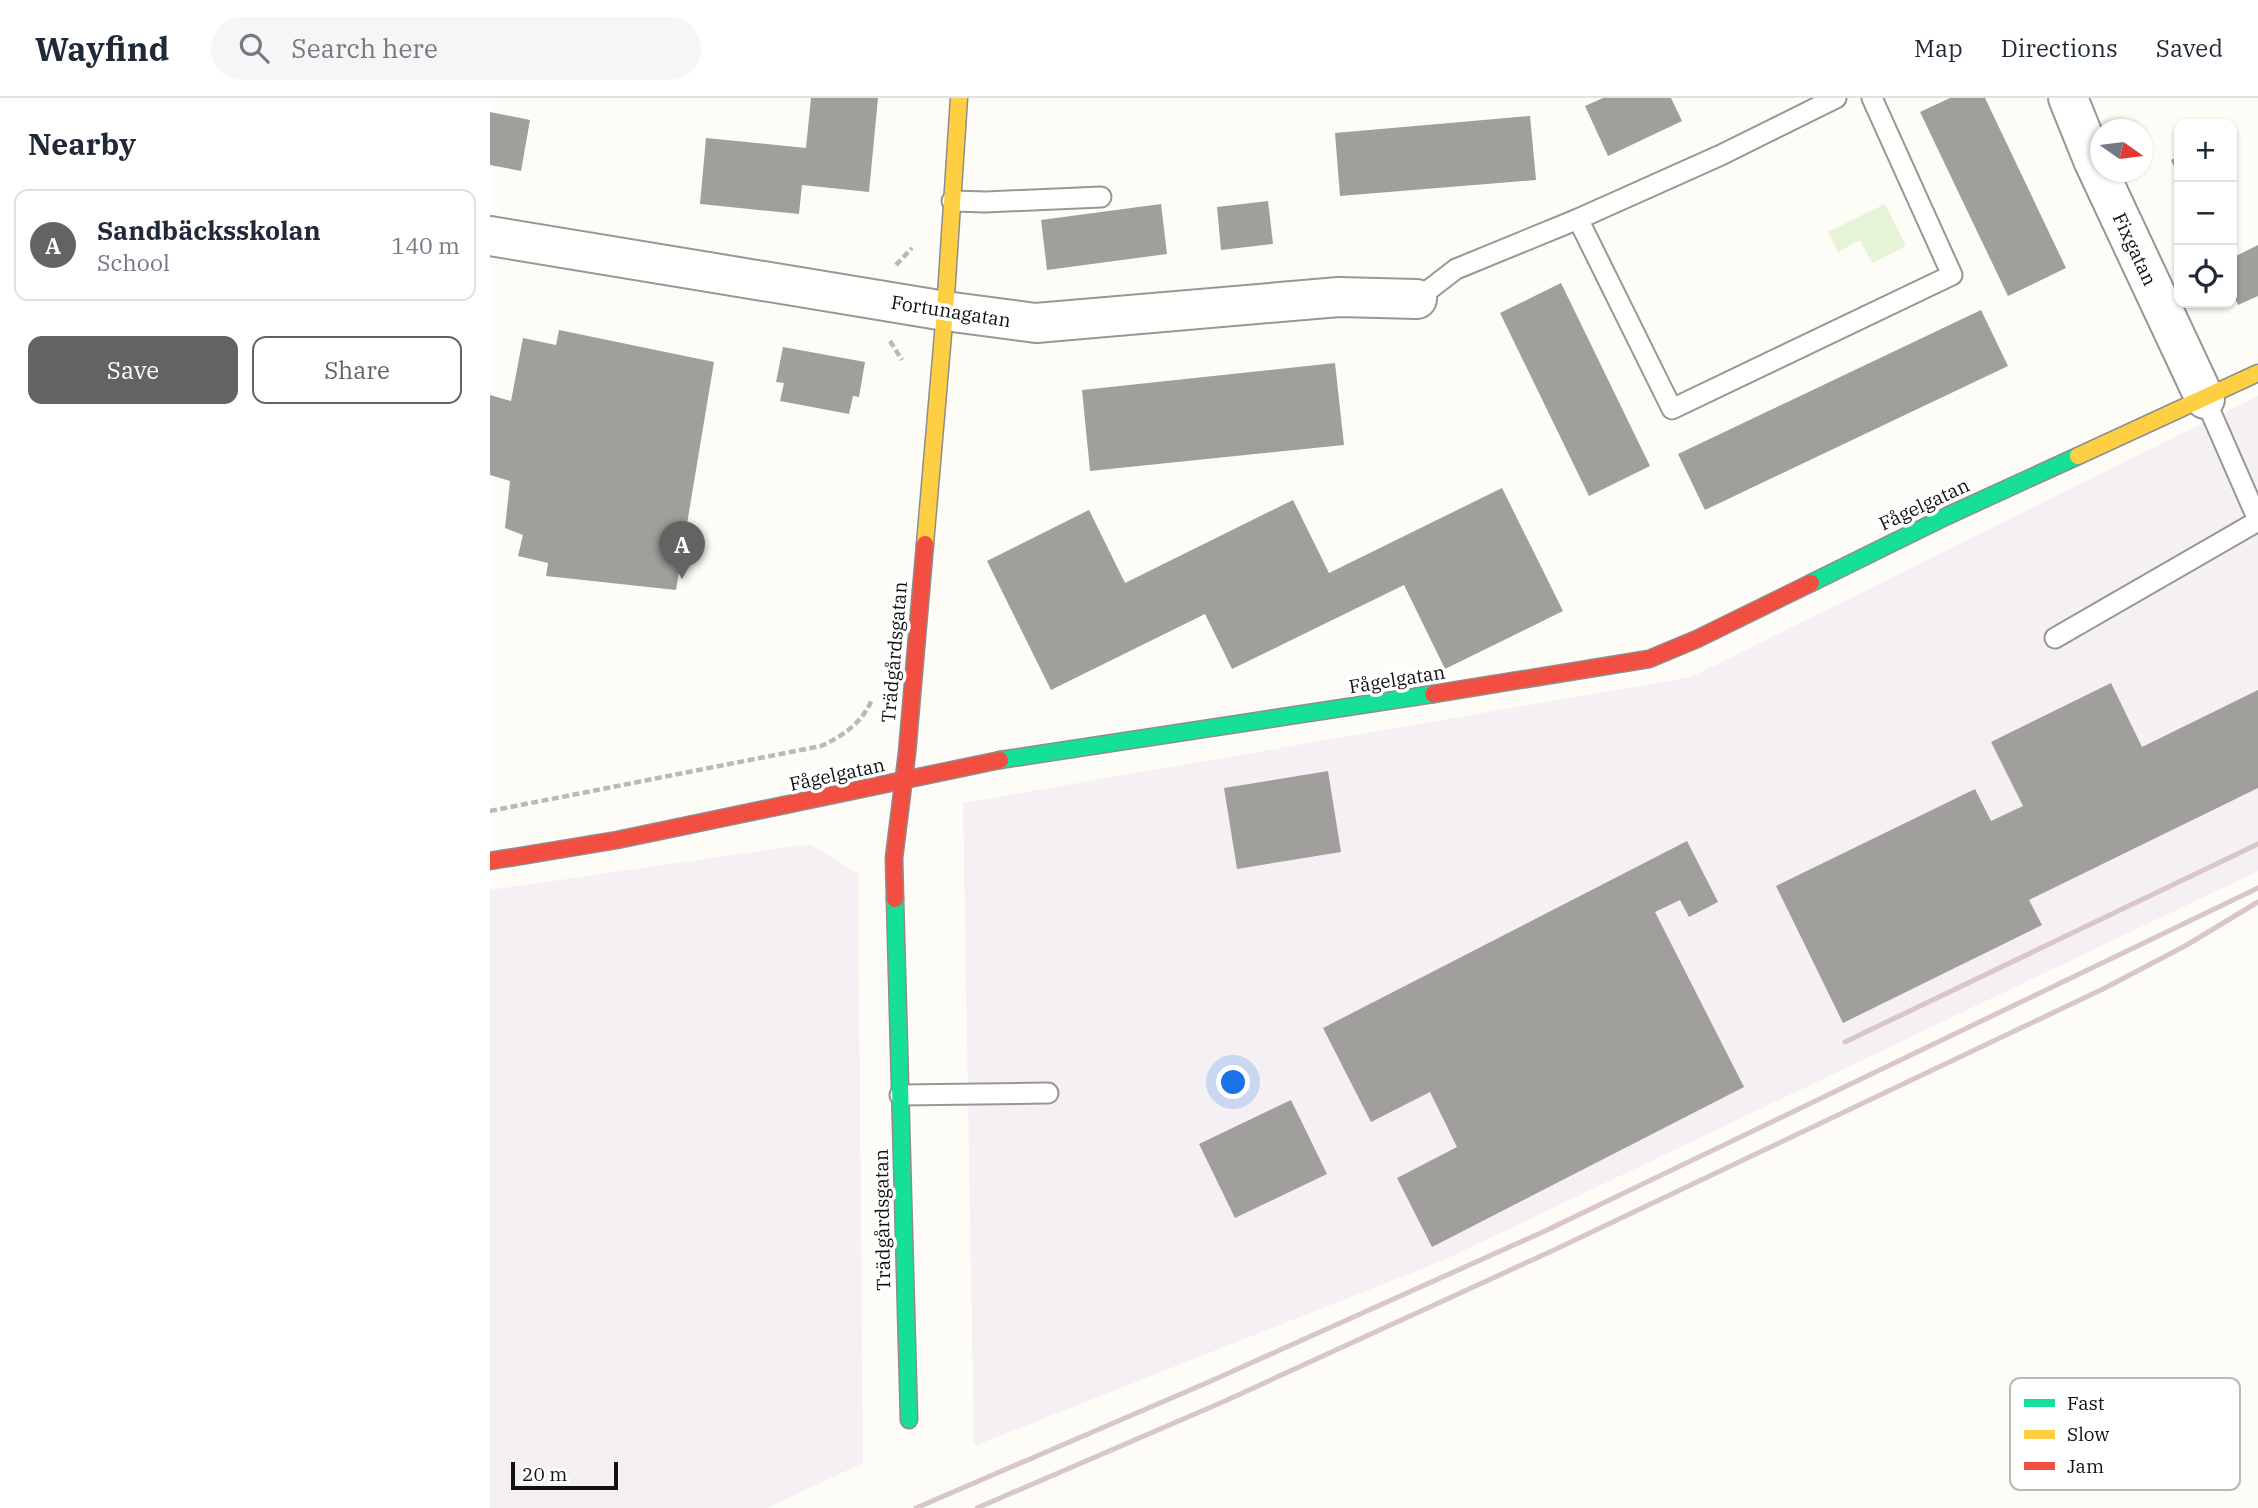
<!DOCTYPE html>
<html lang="en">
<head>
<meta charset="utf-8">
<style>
	:root { --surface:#fff; --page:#f6f6f7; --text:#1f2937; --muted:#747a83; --line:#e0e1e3; --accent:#646362 }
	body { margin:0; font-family:"IBM Plex Serif",serif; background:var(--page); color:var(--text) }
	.controls { position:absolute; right:21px; top:21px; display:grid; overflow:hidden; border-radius:14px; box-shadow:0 2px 5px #0004 }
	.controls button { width:63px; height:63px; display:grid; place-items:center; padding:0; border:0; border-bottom:2px solid var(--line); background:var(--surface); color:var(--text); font:35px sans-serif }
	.compass { position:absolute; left:1600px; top:21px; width:63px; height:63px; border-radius:50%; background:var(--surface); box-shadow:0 2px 5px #0004; rotate:104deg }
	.scale { position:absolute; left:21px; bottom:18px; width:107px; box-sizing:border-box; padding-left:7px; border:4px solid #111; border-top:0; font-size:19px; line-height:24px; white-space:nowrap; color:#111; -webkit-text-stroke:5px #fff; paint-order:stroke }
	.you { position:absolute; left:744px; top:985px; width:24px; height:24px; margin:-18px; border:5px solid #fff; border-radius:50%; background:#1a73e8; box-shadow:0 0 0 10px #1a73e833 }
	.badge { display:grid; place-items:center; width:46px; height:46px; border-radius:50%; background:var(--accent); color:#fff; font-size:23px; font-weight:700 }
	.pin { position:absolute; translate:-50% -58px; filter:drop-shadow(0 2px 4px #0008) }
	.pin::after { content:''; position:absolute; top:37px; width:24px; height:21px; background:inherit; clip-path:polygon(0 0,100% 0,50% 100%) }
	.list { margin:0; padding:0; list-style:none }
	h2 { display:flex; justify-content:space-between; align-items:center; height:91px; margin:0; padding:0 28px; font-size:30px }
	h2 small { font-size:23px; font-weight:400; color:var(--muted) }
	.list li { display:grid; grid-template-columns:46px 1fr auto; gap:21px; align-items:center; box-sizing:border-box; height:112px; margin:0 14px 14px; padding:0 14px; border:2px solid var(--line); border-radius:14px }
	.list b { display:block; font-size:26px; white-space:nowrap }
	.list p { margin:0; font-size:23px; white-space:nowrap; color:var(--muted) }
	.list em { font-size:23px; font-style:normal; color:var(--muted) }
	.actions { display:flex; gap:14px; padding:21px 28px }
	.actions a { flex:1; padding:16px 0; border:2px solid var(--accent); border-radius:14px; text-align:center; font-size:24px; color:var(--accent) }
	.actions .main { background:var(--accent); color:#fff }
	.icon { flex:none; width:38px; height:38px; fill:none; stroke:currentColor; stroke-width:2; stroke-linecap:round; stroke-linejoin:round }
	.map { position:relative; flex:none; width:1768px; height:1410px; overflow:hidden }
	header { display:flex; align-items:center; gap:42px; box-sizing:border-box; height:98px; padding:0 35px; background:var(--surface); border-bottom:2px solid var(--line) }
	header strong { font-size:33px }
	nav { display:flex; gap:38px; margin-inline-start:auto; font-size:24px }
	.search { width:490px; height:63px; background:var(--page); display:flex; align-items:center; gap:18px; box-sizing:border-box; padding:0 24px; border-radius:38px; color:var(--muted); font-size:26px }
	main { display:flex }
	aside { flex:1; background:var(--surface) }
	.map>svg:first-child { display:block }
</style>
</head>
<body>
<header>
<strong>Wayfind</strong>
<div class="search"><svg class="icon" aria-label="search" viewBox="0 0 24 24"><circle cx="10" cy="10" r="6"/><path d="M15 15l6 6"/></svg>Search here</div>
<nav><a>Map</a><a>Directions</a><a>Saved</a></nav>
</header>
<main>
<aside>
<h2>Nearby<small></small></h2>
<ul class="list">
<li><span class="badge">A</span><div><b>Sandbäcksskolan</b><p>School</p></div><em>140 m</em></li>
</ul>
<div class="actions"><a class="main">Save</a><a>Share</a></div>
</aside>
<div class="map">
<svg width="1768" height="1410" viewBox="0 0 1768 1410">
	<rect width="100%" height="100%" fill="#fdfcf7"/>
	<g fill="#f5f0f3">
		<path d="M1768,298V773L954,1162L484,1348L473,705L1201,579Z"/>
		<path d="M320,746L368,776L373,1365L277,1410H0V792Z"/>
	</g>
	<path fill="#e7f3d7" d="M1395,106L1416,148L1382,165L1370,142L1348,154L1338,134Z"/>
	<g fill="#a19f9c">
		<path d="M321,0H388L379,94L312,87L309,116L210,106L216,40L316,50Z"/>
		<path d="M1113,0H1181L1192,23L1118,58L1095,8Z"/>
		<path d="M1460,0H1495L1576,170L1518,198L1430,14Z"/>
		<path d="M0,14L40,22L31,73L0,67Z"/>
		<path d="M1040,18L1046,82L850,98L845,35Z"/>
		<path d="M1689,58V80L1681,62Z"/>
		<path d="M778,103L783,146L731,152L727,109Z"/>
		<path d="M671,106L677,156L557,172L551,122Z"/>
		<path d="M1768,147V198L1748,207L1742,194V160Z"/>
		<path d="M1071,185L1160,368L1099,398L1010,215Z"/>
		<path d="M1491,212L1518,268L1215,412L1188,356Z"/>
		<path d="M69,232L224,264L186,492L56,478L58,465L28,458L33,437L15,430L20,383L0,377V297L21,303L33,240L66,247Z"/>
		<path d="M293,249L375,264L369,299L363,298L359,316L290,303L294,285L286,284Z"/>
		<path d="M845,265L854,347L600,373L592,292Z"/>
		<path d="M1012,390L1073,513L955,571L914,487L742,571L715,516L561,592L497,463L599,412L635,485L803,402L839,475Z"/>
		<path d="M1621,585L1652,649L1768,592V690L1539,802L1552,827L1353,925L1286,788L1485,691L1501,723L1533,708L1501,644Z"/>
		<path d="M838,673L851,754L747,771L734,690Z"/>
		<path d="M1197,743L1228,804L1199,819L1190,802L1165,814L1254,989L942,1149L907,1080L967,1049L940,994L881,1024L833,930Z"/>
		<path d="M801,1002L837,1076L745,1120L709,1046Z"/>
	</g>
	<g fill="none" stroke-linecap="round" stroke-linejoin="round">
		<g stroke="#979795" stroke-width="23">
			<g id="lane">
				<path d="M462,103L496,104L611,99"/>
				<path d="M1088,121L1182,311L1462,177L1382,0"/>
				<path d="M927,201L966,171L1088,121L1231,57L1346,0"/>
				<path d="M1715,301L1768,422"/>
				<path d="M1565,540L1768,423"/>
				<path d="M410,997L558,995"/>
			</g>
		</g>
		<g stroke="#979795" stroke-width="42">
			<g id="street">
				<path d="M1578,0L1603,62L1715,301"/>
				<path d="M0,138L455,213L546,225L849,199L927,201"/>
			</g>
		</g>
		<g stroke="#8e8d8b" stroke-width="19">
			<g id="fast">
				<path d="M1321,485L1457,418L1588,358"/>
				<path d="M510,662L943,596"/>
				<path d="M405,801L419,1322"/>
			</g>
		</g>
		<g stroke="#8e8d8b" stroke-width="19">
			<g id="slow">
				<path d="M1588,358L1768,275"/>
				<path d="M435,446L455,213L469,0"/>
			</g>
		</g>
		<g stroke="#8e8d8b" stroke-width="19">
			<g id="jam">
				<path d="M943,596L1159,561L1207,541L1321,485"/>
				<path d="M0,763L127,742L510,662"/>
				<path d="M405,801L404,760L417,655L435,446"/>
			</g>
		</g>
		<g stroke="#b9b9b8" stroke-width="4.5" stroke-dasharray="7 3.5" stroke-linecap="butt">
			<path d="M406,167L422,150"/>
			<path d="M400,243L412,262"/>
			<path d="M0,713L331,648C353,638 373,624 382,601"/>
		</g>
		<use href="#lane" stroke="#fffffe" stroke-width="19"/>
		<use href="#street" stroke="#fffffe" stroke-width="38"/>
		<use href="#fast" stroke="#16e098" stroke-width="16"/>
		<use href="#slow" stroke="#ffcf43" stroke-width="16"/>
		<use href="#jam" stroke="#f24e42" stroke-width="16"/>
		<g stroke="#d9c6c7" stroke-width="5">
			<path d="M1355,944L1768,746"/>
			<path d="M426,1410L721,1283L1055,1133L1768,790"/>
			<path d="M487,1410L735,1303L1064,1152L1613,891L1695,848L1768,804"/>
		</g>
	</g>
	<g text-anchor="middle" stroke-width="7" stroke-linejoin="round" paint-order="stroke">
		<g font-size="19" fill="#111" stroke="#fff">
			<text transform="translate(1645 151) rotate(65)" y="7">Fixgatan</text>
			<text transform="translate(461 213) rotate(9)" y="7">Fortunagatan</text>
			<text transform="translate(1434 406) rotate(-25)" y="7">Fågelgatan</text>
			<text transform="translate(404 554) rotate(-85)" y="7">Trädgårdsgatan</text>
			<text transform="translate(907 581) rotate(-9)" y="7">Fågelgatan</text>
			<text transform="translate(347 676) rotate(-12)" y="7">Fågelgatan</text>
			<text transform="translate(392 1122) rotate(-91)" y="7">Trädgårdsgatan</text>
		</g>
	</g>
	<rect x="1520" y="1280" width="230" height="112" rx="10" fill="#fff" stroke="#b8b8b8" stroke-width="2"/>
	<rect x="1534" y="1301" width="31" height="8" fill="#16e098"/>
	<rect x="1534" y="1332" width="31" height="9" fill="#ffcf43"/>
	<rect x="1534" y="1364" width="31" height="8" fill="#f24e42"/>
	<g font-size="19" fill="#111">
		<text x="1577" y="1312">Fast</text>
		<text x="1577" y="1343">Slow</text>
		<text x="1577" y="1375">Jam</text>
	</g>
</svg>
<div class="controls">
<button>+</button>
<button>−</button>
<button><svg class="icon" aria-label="locate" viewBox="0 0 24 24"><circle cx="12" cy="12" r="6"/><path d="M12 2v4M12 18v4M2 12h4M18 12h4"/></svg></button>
</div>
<svg class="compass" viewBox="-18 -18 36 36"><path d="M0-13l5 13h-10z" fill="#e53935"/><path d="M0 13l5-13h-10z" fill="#747a83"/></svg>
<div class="scale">20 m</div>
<div class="you"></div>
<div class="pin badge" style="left:192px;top:481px">A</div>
</div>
</main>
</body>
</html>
